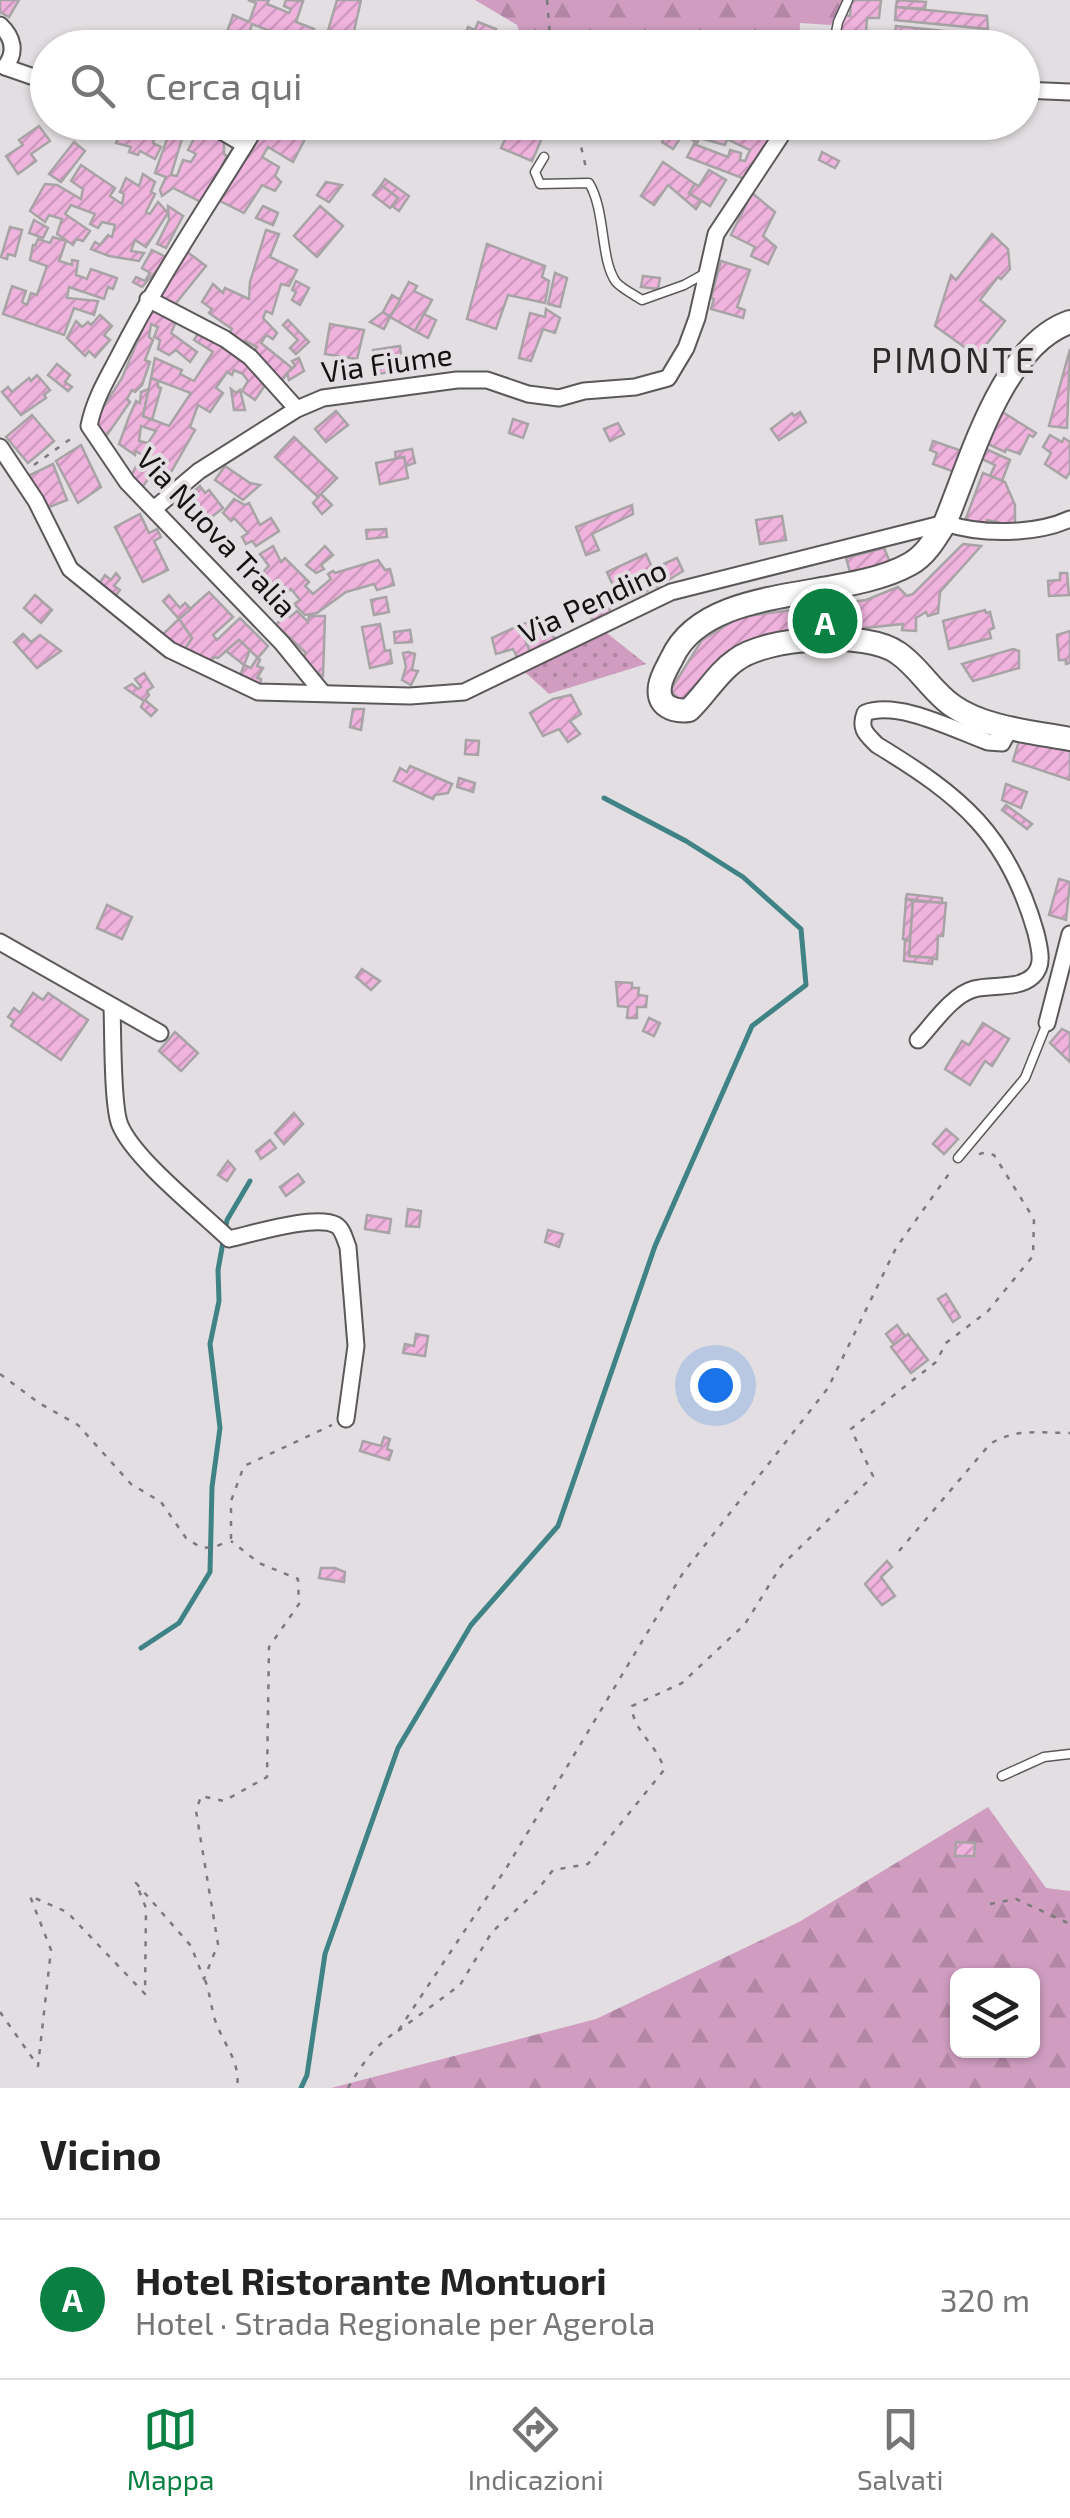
<!DOCTYPE html>
<html lang="it">
<head>
<meta charset="utf-8">
<style>
	:root { --surface:#fff; --page:#f2f2f2; --text:#222; --muted:#767676; --line:#e0e0e0; --accent:#0b8043 }
	body { margin:0; font-family:"Exo 2",sans-serif; background:var(--page); color:var(--text) }
	.controls { position:absolute; right:30px; bottom:30px; display:grid; overflow:hidden; border-radius:15px; box-shadow:0 2px 8px #0004 }
	.controls button { width:90px; height:90px; display:grid; place-items:center; padding:0; border:0; border-bottom:2px solid var(--line); background:var(--surface); color:var(--text); font:50px sans-serif }
	.you { position:absolute; left:715px; top:1385px; width:35px; height:35px; margin:-25px; border:8px solid #fff; border-radius:50%; background:#1a73e8; box-shadow:0 0 0 15px #1a73e833 }
	.badge { display:grid; place-items:center; width:65px; height:65px; border-radius:50%; background:var(--accent); color:#fff; font-size:32px; font-weight:700 }
	.pin { position:absolute; translate:-50% -50%; border:5px solid #fff; box-shadow:0 2px 10px #0006 }
	.list { margin:0; padding:0; list-style:none }
	h2 { display:flex; justify-content:space-between; align-items:center; height:130px; margin:0; padding:0 40px; font-size:42px }
	h2 small { font-size:32px; font-weight:400; color:var(--muted) }
	.list li { display:grid; grid-template-columns:65px 1fr auto; gap:30px; align-items:center; box-sizing:border-box; height:160px; padding:0 40px; border-top:2px solid var(--line) }
	.list b { display:block; font-size:38px; white-space:nowrap }
	.list p { margin:0; font-size:32px; white-space:nowrap; color:var(--muted) }
	.list em { font-size:32px; font-style:normal; color:var(--muted) }
	.icon { flex:none; width:55px; height:55px; fill:none; stroke:currentColor; stroke-width:2; stroke-linecap:round; stroke-linejoin:round }
	.map { position:relative; flex:none; width:1070px; height:2088px; overflow:hidden }
	.search { position:absolute; background:var(--surface); box-shadow:0 2px 8px #0004; left:30px; right:30px; top:30px; height:110px; display:flex; align-items:center; gap:25px; box-sizing:border-box; padding:0 35px; border-radius:55px; color:var(--muted); font-size:38px }
	.sheet { height:290px; background:var(--surface) }
	nav { display:flex; justify-content:space-around; align-items:center; box-sizing:border-box; height:140px; border-top:2px solid var(--line); background:var(--surface); font-size:28px; color:var(--muted) }
	nav a { display:grid; justify-items:center; gap:5px }
	nav .on { color:var(--accent) }
	.map>svg:first-child { display:block }
</style>
</head>
<body>
<div class="map">
<svg width="1070" height="2088" viewBox="0 0 1070 2088">
	<defs>
		<pattern id="forest-firs" width="22" height="20" patternUnits="userSpaceOnUse" patternTransform="scale(2.5)"><rect width="22" height="20" fill="#d09dc1"/><path d="M5 1l3.5 6h-7zM16 11l3.5 6h-7z" fill="#b286a5"/></pattern>
		<pattern id="park-dots" width="8" height="8" patternUnits="userSpaceOnUse" patternTransform="scale(2.5)"><rect width="8" height="8" fill="#d09dc1"/><path d="M2 2h.1M6 6h.1" fill="none" stroke="#b286a5" stroke-width="1.8" stroke-linecap="round"/></pattern>
		<pattern id="building-hatch" width="6" height="6" patternUnits="userSpaceOnUse" patternTransform="scale(2.5)"><rect width="6" height="6" fill="#f0b3de"/><path d="M-1 1l2-2M0 6l6-6M5 7l2-2" fill="none" stroke="#cd99be"/></pattern>
	</defs>
	<rect width="100%" height="100%" fill="#e2dee1"/>
	<g fill="url(#forest-firs)" fill-rule="evenodd">
		<path d="M475,0H844L831,25L800,23L799,47L525,48L517,25Z"/>
		<path d="M588,123V122L649,123L631,131L587,139Z"/>
		<path d="M988,1807L1046,1888L1070,1891V2088H331L596,2019L799,1922ZM958,1976H1032V2050H958Z"/>
	</g>
	<path fill="url(#park-dots)" d="M594,623L646,664L549,694L515,663Z"/>
	<g fill="none" stroke-linecap="round" stroke-linejoin="round">
		<g stroke="#3f8386" stroke-width="5">
			<path d="M141,1648L179,1623L210,1572L212,1487L220,1428L210,1344L219,1301L218,1270L227,1220L250,1181"/>
			<path d="M301,2088L307,2075L325,1954L398,1748L471,1625L558,1526L655,1246L752,1026L806,985L801,929L743,877L686,841L604,798"/>
		</g>
	</g>
	<g fill="url(#building-hatch)" stroke="#a8a4a6" stroke-width="2.5" fill-rule="evenodd">
		<path d="M0,0H19L9,17L0,12Z"/>
		<path d="M248,0H269L267,4L289,13L291,9L284,6L286,0L303,1L296,22L314,29L304,48H287L281,43L283,36L252,24L249,33L264,43L258,48H239L225,38L233,15L249,22L256,3Z"/>
		<path d="M337,0H361L354,31L357,33L355,44L366,48H323Z"/>
		<path d="M855,0H881L879,18H867L865,48H836L844,15L850,16L851,2Z"/>
		<path d="M897,0L926,2L925,9L896,7Z"/>
		<path d="M896,7L987,16L988,29L895,20Z"/>
		<path d="M478,22L496,29L489,48L462,46L468,27L475,30Z"/>
		<path d="M896,26L994,36L993,48H893Z"/>
		<path d="M183,32L196,41L198,39L203,43L199,48H167Z"/>
		<path d="M115,33L125,41L129,35L142,43L151,36L159,42L155,48H115L108,43Z"/>
		<path d="M430,34L438,37L433,48L417,46L420,37Z"/>
		<path d="M125,122H144L139,129L155,135L153,143L161,147L155,159L140,151L138,155L129,152L131,147L116,143Z"/>
		<path d="M173,122H187L171,175L177,176L183,160L191,162L196,154L188,150L198,131L224,142V154L227,156L203,203L173,188L162,196L160,190L166,177L155,173Z"/>
		<path d="M218,122H250L242,137Z"/>
		<path d="M265,122H290L307,135L293,162L268,147L262,157L279,167L275,176L281,182L275,191L262,185L244,213L220,201Z"/>
		<path d="M513,122H549L532,161L501,148Z"/>
		<path d="M672,122H698L714,130L716,126L710,122H786L745,179L687,157L694,144L728,157L730,150L741,153L740,160L745,161L750,150L727,139L725,145L699,138L697,143L683,134L673,149L662,142Z"/>
		<path d="M39,126L50,141L31,154L36,161L18,174L6,156L23,145L19,140Z"/>
		<path d="M74,142L85,151L61,182L49,174Z"/>
		<path d="M822,152L839,161L835,168L819,160Z"/>
		<path d="M663,162L695,184L689,193L701,201L696,209L668,185L654,205L641,196Z"/>
		<path d="M81,165L115,188L110,196L122,204L124,194L120,192L126,178L139,186L143,174L155,182L151,192L155,194L146,212L150,214L158,202L168,213L146,247L135,240L131,251L144,253L139,261L109,256L91,249L95,242L100,245L108,235L112,237L115,225L102,222L98,228L90,224L95,214L71,205L65,214L90,231L83,241L76,239L73,245L57,234L62,219L49,215L45,222L30,211L45,184L57,185L81,199L83,189L71,181Z"/>
		<path d="M709,170L726,180L710,206L689,193L695,184L699,186Z"/>
		<path d="M385,179L409,196L399,211L392,206L398,198L381,185Z"/>
		<path d="M326,182L342,185L329,202L317,195Z"/>
		<path d="M381,185L398,198L390,208L373,195Z"/>
		<path d="M752,193L775,212L763,236L776,247L768,264L751,256L755,247L731,235Z"/>
		<path d="M168,206L183,216L166,248L157,244L169,220Z"/>
		<path d="M263,206L278,213L273,225L256,218Z"/>
		<path d="M320,206L343,226L317,257L294,236Z"/>
		<path d="M34,220L48,228L43,238L29,233Z"/>
		<path d="M10,227L22,230L15,256L8,254L7,259L1,257Z"/>
		<path d="M266,230L279,234L270,257L297,270L289,286L281,284L272,314L266,311L263,318L277,333L273,339L266,335L261,343L292,368L278,385L252,354L257,347L245,341L240,349L227,339L232,329L209,313L212,309L202,302L213,284L223,293L225,288L249,299L250,282Z"/>
		<path d="M992,234L1008,249L1010,269L1001,279L998,277L980,300L1005,321L977,356L935,326L951,275L956,280Z"/>
		<path d="M53,237L66,241L59,261L72,265V260L78,261L76,275L87,279L91,269L117,278L113,289L108,287L104,299L69,287L67,298L98,301L94,315L74,308L64,335L3,314L12,286L26,291L22,302L27,305L31,293L37,295L47,266L30,260L33,245L35,246L38,239L50,243Z"/>
		<path d="M487,244L545,266L542,277L549,281L545,303L508,295L496,329L467,319Z"/>
		<path d="M152,250L168,258L142,287L133,282L136,277L145,281L150,273L142,268Z"/>
		<path d="M186,251L206,266L172,308L159,299Z"/>
		<path d="M721,261L750,270L737,307L745,310L743,318L711,309L714,299L711,298Z"/>
		<path d="M555,273L567,278L560,307L548,304Z"/>
		<path d="M643,276L660,278L658,289L641,287Z"/>
		<path d="M296,281L309,288L300,305L292,300L296,292L292,290Z"/>
		<path d="M409,282L417,286L414,291L432,300L415,331L390,317Z"/>
		<path d="M392,295L400,300L390,317L383,312Z"/>
		<path d="M153,304L178,317L171,333L197,352L190,362L176,350L169,355L158,349L160,340L154,337L158,327L151,324L149,337L153,340L145,360L150,362L142,385L135,392L132,390L127,399L130,402L107,435L98,429L97,417L122,378Z"/>
		<path d="M546,309L560,318L555,333L543,329L531,361L519,358L530,313L545,317Z"/>
		<path d="M383,312L390,317L384,329L370,322Z"/>
		<path d="M424,314L436,320L428,338L415,331Z"/>
		<path d="M100,315L112,326L104,335L110,340L95,357L89,351L85,356L67,338L76,321L82,327L88,322L91,325Z"/>
		<path d="M288,320L309,342L296,354L290,348L298,340L283,325Z"/>
		<path d="M330,324L364,330L357,359L325,354Z"/>
		<path d="M202,328L269,379L255,400L242,391L248,381L243,374L234,370L232,375L227,372L216,388L223,393L210,412L198,405L190,427L195,430L171,472L158,465L141,489L130,478L142,455L136,451L135,455L119,444L129,417L136,401L140,403L141,392L149,389L143,416L169,426L191,393L151,378L155,358L182,370L180,374L194,381L213,352L194,340ZM141,426L156,431L148,443L139,441Z"/>
		<path d="M400,346L403,370L377,374L373,350Z"/>
		<path d="M1070,349L1067,428L1049,426Z"/>
		<path d="M299,358L304,371L289,380L287,373L295,366L292,361Z"/>
		<path d="M57,364L70,375L65,382L72,387L68,391L48,375Z"/>
		<path d="M37,375L50,390L44,395L46,398L21,415L2,392L8,387L12,392L29,378L31,381Z"/>
		<path d="M151,378L158,381V387L161,388L152,420L143,416Z"/>
		<path d="M231,389L236,393L240,390L245,410H234Z"/>
		<path d="M336,411L348,425L326,442L315,429Z"/>
		<path d="M1001,411L1036,433L1033,437L1029,435L1020,454L1006,449L1005,452L988,444Z"/>
		<path d="M800,412L806,422L779,440L771,429L792,413L794,416Z"/>
		<path d="M32,415L54,441L28,463L6,437Z"/>
		<path d="M513,419L528,424L523,438L509,433Z"/>
		<path d="M618,423L624,434L610,441L604,429Z"/>
		<path d="M1050,435L1062,442L1064,438L1070,442V472L1066,478L1045,464L1051,453L1043,447Z"/>
		<path d="M294,437L337,478L318,497L275,457Z"/>
		<path d="M933,441L965,452L957,473L933,464L937,453L930,450Z"/>
		<path d="M81,445L101,487L78,503L56,461Z"/>
		<path d="M412,449L415,463L406,466L404,457L396,459L395,452Z"/>
		<path d="M986,449L1010,460L1002,481L990,476L995,465L982,459Z"/>
		<path d="M404,457L408,478L380,484L376,463Z"/>
		<path d="M53,464L67,500L47,508L28,476Z"/>
		<path d="M225,466L250,483L260,485L243,500L215,480Z"/>
		<path d="M983,473L1005,482L1015,505V526L998,525V522L987,520V526H963Z"/>
		<path d="M200,486L205,493L209,490L223,508L200,526L181,502Z"/>
		<path d="M321,494L332,505L322,514L313,503Z"/>
		<path d="M234,499L245,505L249,503L260,525L271,518L279,531L256,546L252,541L246,544L242,537L248,533L234,518L231,521L223,513Z"/>
		<path d="M632,505L633,514L592,534L599,550L586,555L576,527Z"/>
		<path d="M140,514L149,533L157,529L161,537L154,541L168,570L143,582L115,527Z"/>
		<path d="M782,516L786,540L760,544L756,520Z"/>
		<path d="M386,529L387,537L367,539L366,530Z"/>
		<path d="M963,544L981,546L940,592L938,613L928,616L926,612L916,618V631L902,630L903,624L750,640L721,658L682,701L670,691L702,640L740,617L866,600L898,587L907,596L913,594Z"/>
		<path d="M273,546L281,562L285,558L309,582L305,586L313,594L331,579L328,574L333,571L335,573L378,560L385,570L390,569L394,585L377,590L374,584L346,592L317,613L305,615L294,604L300,600L291,589L270,607L250,585L269,566L260,554Z"/>
		<path d="M325,546L333,555L321,565L324,569L316,573L306,565Z"/>
		<path d="M884,548L892,567L852,579L846,558Z"/>
		<path d="M646,554L660,585L621,603L607,572Z"/>
		<path d="M677,558L683,571L660,585L652,569Z"/>
		<path d="M116,573L120,578L114,586L120,590L113,599L97,587L105,575L111,580Z"/>
		<path d="M1060,573H1067L1069,595L1049,596L1048,581L1060,580Z"/>
		<path d="M209,592L233,617L213,635L217,640L240,618L268,646L258,658L239,640L218,658L214,657L209,664L183,652L192,638L179,619Z"/>
		<path d="M35,595L52,610L41,623L24,608Z"/>
		<path d="M169,595L180,608L185,603L191,609L179,619L163,601Z"/>
		<path d="M386,597L389,612L374,615L371,600Z"/>
		<path d="M604,597L612,615L594,623L588,611Z"/>
		<path d="M985,610L986,613L990,612L994,628L989,630L991,638L949,649L943,621Z"/>
		<path d="M297,611L308,622L309,616H325L323,676L308,668L301,660L306,653L276,625L286,614L290,617Z"/>
		<path d="M835,613L837,620L805,623L803,617Z"/>
		<path d="M545,617L556,642L531,655L520,625Z"/>
		<path d="M179,619L192,638L183,652L160,637Z"/>
		<path d="M380,624L385,651L390,650L392,663L370,668L362,627Z"/>
		<path d="M520,625L531,655L519,661L513,649L496,654L492,638Z"/>
		<path d="M410,630L412,642L395,643L394,632Z"/>
		<path d="M1070,631V663L1066,664V660H1059L1057,635Z"/>
		<path d="M23,634L31,642L40,635L61,651L37,668L14,642Z"/>
		<path d="M239,640L250,650L244,665L226,651Z"/>
		<path d="M1013,649L1019,651V668L973,681L962,664Z"/>
		<path d="M408,652L415,654L412,670L418,671L411,685L402,680L406,667L403,653Z"/>
		<path d="M257,658L260,660L257,666L263,668L257,678L261,679L260,686L239,679L244,665L251,668Z"/>
		<path d="M144,673L153,687L147,691L149,695L145,700L157,710L151,716L141,707L144,701L125,688L132,684L138,689L141,687L135,679Z"/>
		<path d="M571,695L581,714L570,721L580,734L568,742L559,729L543,736L530,713L553,699Z"/>
		<path d="M353,709H364L361,730L350,727Z"/>
		<path d="M466,740L479,741L478,755L465,754Z"/>
		<path d="M1019,741L1070,751V780L1013,761Z"/>
		<path d="M410,766L452,784L448,793L435,795L433,799L394,781L400,768L407,772Z"/>
		<path d="M459,778L475,783L473,792L457,787Z"/>
		<path d="M1006,784L1027,792L1021,808L1002,800Z"/>
		<path d="M1006,805L1032,824L1027,829L1002,810Z"/>
		<path d="M1059,879L1070,882L1066,920L1049,915Z"/>
		<path d="M907,894L942,898V903L906,899Z"/>
		<path d="M906,899L913,901L910,941L903,939Z"/>
		<path d="M913,901L946,903L943,936H938L937,959L909,956Z"/>
		<path d="M107,905L132,917L122,939L97,928Z"/>
		<path d="M905,940L910,941L909,956L933,958L932,964L904,961Z"/>
		<path d="M362,969L380,981L371,990L356,977Z"/>
		<path d="M616,982L632,983V988H639L638,995L647,996L646,1007H637V1018H627L628,1007L618,1006Z"/>
		<path d="M33,993L43,1000L48,993L88,1020L61,1060L11,1026L14,1021L8,1017L14,1008L20,1013Z"/>
		<path d="M649,1018L660,1023L654,1036L643,1031Z"/>
		<path d="M983,1023L1009,1039L992,1066L985,1061L970,1085L945,1069L962,1041L969,1045Z"/>
		<path d="M1062,1029L1070,1033V1062L1050,1043Z"/>
		<path d="M175,1032L198,1053L181,1071L159,1051Z"/>
		<path d="M294,1113L303,1124L284,1144L275,1133Z"/>
		<path d="M946,1129L958,1139L944,1154L933,1144Z"/>
		<path d="M270,1140L276,1148L261,1159L256,1151Z"/>
		<path d="M228,1161L235,1169L227,1181L218,1175Z"/>
		<path d="M298,1174L304,1182L286,1196L280,1187Z"/>
		<path d="M408,1209L421,1211L419,1227L406,1226Z"/>
		<path d="M367,1215L391,1219L389,1233L365,1229Z"/>
		<path d="M548,1230L563,1234L559,1247L545,1242Z"/>
		<path d="M946,1294L960,1317L953,1322L938,1299Z"/>
		<path d="M897,1325L905,1336L894,1345L886,1334Z"/>
		<path d="M416,1334L428,1336L425,1356L403,1353L405,1344L414,1346Z"/>
		<path d="M908,1334L928,1360L911,1373L891,1347Z"/>
		<path d="M384,1437L390,1439L387,1449L392,1451L389,1460L360,1451L363,1441L381,1446Z"/>
		<path d="M887,1561L892,1567L881,1577L895,1596L882,1605L865,1584Z"/>
		<path d="M321,1568H335L345,1572L344,1582L319,1578Z"/>
		<path d="M956,1842L975,1843L974,1856H955Z"/>
	</g>
	<g fill="none" stroke-linecap="round" stroke-linejoin="round">
		<g stroke="#5b585a" stroke-width="11">
			<g id="lane">
				<path d="M833,48L838,22L848,0"/>
				<path d="M544,157L535,172L540,184L589,183C606,211 600,260 616,282C622,289 635,295 642,300L684,285L704,274"/>
				<path d="M958,1158L1025,1078L1047,1023"/>
				<path d="M1002,1776L1044,1757L1070,1754"/>
			</g>
		</g>
		<g stroke="#5b585a" stroke-width="19">
			<g id="street">
				<path d="M0,25C13,37 17,52 5,67"/>
				<path d="M5,67L48,82"/>
				<path d="M1022,90L1070,92"/>
				<path d="M206,122L245,145"/>
				<path d="M259,122C212,200 160,275 119,356C107,379 94,400 89,426L127,482L282,643L322,692"/>
				<path d="M148,299L225,339L250,357L297,409"/>
				<path d="M0,447L36,501L70,569L170,650L258,692L410,696L464,692L671,592L945,523C981,535 1035,535 1070,519"/>
				<path d="M155,508L199,471L297,409L323,398L457,380H487L528,394L559,398L584,391L635,387L668,378L686,348L697,318L716,234L790,122"/>
				<path d="M0,942L160,1033"/>
				<path d="M112,1006C113,1031 112,1107 120,1125C134,1159 201,1212 229,1239C252,1234 315,1214 336,1225C343,1229 345,1240 348,1247L356,1346L346,1419"/>
				<path d="M1047,1023L1070,934"/>
				<path d="M918,1040C933,1024 952,995 974,989C992,984 1018,990 1033,976C1045,965 1039,947 1036,933C1008,834 961,796 877,745C866,734 859,729 865,713C898,700 955,730 988,742L1002,743L1011,727"/>
			</g>
		</g>
		<g stroke="#5b585a" stroke-width="26">
			<path id="secondary" d="M1070,322C1002,345 971,461 945,523C935,539 926,555 910,564C843,602 707,582 672,658C668,666 661,677 660,686C657,706 673,712 689,710C706,694 717,673 736,660C766,637 866,630 898,653C919,667 932,692 953,706C984,728 1033,732 1070,739"/>
		</g>
		<g stroke="#7c7a7c" stroke-width="2.5" stroke-dasharray="5 8" stroke-linecap="butt">
			<path d="M547,0L551,48"/>
			<path d="M582,122L579,138L587,172"/>
			<path d="M34,465L76,435"/>
			<path d="M0,1374L39,1403L78,1425L131,1484L161,1502L186,1538L200,1547L212,1548L229,1541"/>
			<path d="M231,1539V1501L244,1466L332,1425"/>
			<path d="M899,1551L990,1444C1015,1428 1041,1433 1070,1433"/>
			<path d="M990,1904L1016,1899L1070,1924"/>
			<path d="M205,1980C210,1993 211,2007 215,2020C223,2044 241,2061 237,2088"/>
			<path d="M0,2012L38,2066L51,1950L30,1896L67,1912L145,1994L146,1908L136,1883L191,1946L204,1979L218,1944L196,1811L201,1796L224,1801L267,1777L269,1647L299,1604L298,1579L259,1563L231,1541"/>
			<path d="M398,2031L460,1985L492,1932L536,1892L553,1870L588,1864L664,1770C659,1746 632,1731 632,1706L682,1683L745,1624L781,1566L873,1476L851,1429L936,1362L946,1343L988,1311L1033,1256L1034,1219L994,1155L982,1153L976,1156"/>
			<path d="M348,2088C361,2066 375,2044 398,2031L507,1867L683,1573L828,1388L896,1248L951,1171"/>
		</g>
		<use href="#lane" stroke="#fff" stroke-width="8"/>
		<use href="#street" stroke="#fff" stroke-width="15"/>
		<use href="#secondary" stroke="#fff" stroke-width="22"/>
	</g>
	<g text-anchor="middle" stroke-width="8" stroke-linejoin="round" paint-order="stroke">
		<g font-size="30" fill="#131213" stroke="#e2dee1">
			<text transform="translate(387 364) rotate(-8)" y="10">Via Fiume</text>
			<text transform="translate(216 533) rotate(47)" y="10">Via Nuova Tralia</text>
			<text transform="translate(593 602) rotate(-25)" y="10">Via Pendino</text>
		</g>
		<g font-size="35" letter-spacing="2.5" fill="#2d2a2c" stroke="#e2dee1">
			<text x="954" y="373">PIMONTE</text>
		</g>
	</g>
</svg>
<div class="controls">
<button><svg class="icon" aria-label="layers" viewBox="0 0 24 24"><path d="M12 4l9 5-9 5-9-5zM3 14l9 5 9-5"/></svg></button>
</div>
<div class="you"></div>
<div class="pin badge" style="left:825px;top:621px">A</div>
<div class="search"><svg class="icon" aria-label="search" viewBox="0 0 24 24"><circle cx="10" cy="10" r="6"/><path d="M15 15l6 6"/></svg>Cerca qui</div>
</div>
<section class="sheet">
<h2>Vicino<small></small></h2>
<ul class="list">
<li><span class="badge">A</span><div><b>Hotel Ristorante Montuori</b><p>Hotel · Strada Regionale per Agerola</p></div><em>320 m</em></li>
</ul>
</section>
<nav>
<a class="on"><svg class="icon" aria-label="map" viewBox="0 0 24 24"><path d="M3 6l6-2 6 2 6-2v14l-6 2-6-2-6 2zM9 4v14M15 6v14"/></svg>Mappa</a>
<a><svg class="icon" aria-label="directions" viewBox="0 0 24 24"><path d="M12 3l9 9-9 9-9-9zM9 14v-3h6M13 9l2 2-2 2"/></svg>Indicazioni</a>
<a><svg class="icon" aria-label="saved" viewBox="0 0 24 24"><path d="M7 4h10v16l-5-4-5 4z"/></svg>Salvati</a>
</nav>
</body>
</html>
